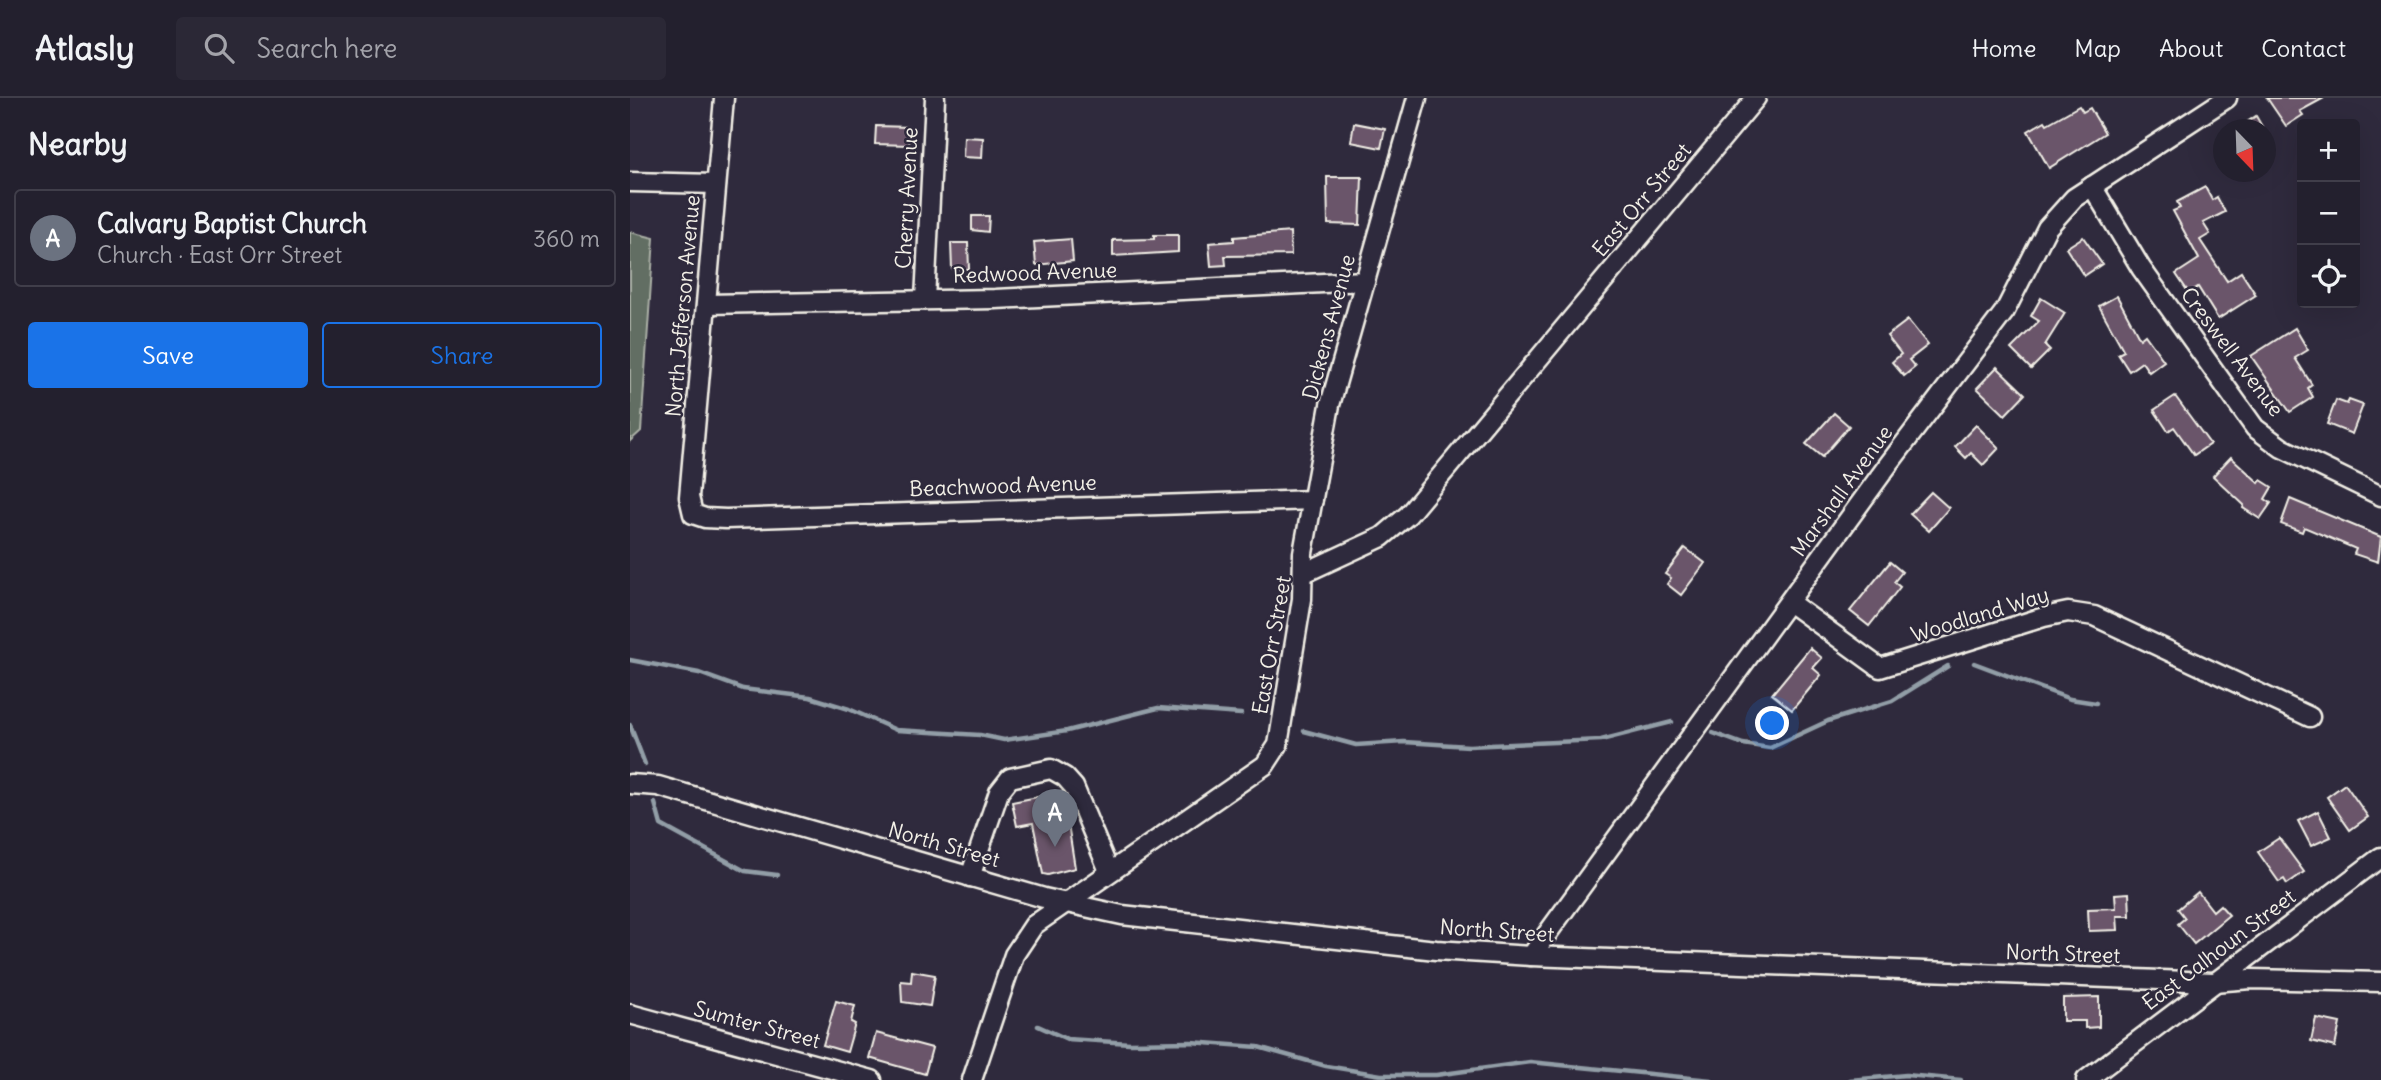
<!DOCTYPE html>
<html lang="en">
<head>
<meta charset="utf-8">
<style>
	:root { --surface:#23202e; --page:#2b2836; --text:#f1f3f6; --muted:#a3a3aa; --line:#403e4a; --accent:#1a73e8 }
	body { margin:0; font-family:Delius,sans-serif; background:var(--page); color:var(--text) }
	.controls { position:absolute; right:21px; top:21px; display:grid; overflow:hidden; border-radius:7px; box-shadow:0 7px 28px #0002 }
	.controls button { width:63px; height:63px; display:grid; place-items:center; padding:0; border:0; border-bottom:2px solid var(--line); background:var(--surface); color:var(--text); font:35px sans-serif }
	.compass { position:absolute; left:1583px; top:21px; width:63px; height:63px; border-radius:50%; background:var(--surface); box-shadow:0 7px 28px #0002; rotate:157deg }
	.you { position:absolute; left:1143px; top:626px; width:24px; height:24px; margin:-18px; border:5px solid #fff; border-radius:50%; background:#1a73e8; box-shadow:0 0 0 10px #1a73e833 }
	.badge { display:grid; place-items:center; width:46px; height:46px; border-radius:50%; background:var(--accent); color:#fff; font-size:23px; font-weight:700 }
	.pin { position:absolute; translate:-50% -58px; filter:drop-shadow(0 2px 4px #0008) }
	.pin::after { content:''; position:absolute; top:37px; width:24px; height:21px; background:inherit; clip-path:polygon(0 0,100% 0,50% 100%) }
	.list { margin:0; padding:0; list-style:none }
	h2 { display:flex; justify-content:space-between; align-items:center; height:91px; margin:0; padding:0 28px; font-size:30px }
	h2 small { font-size:23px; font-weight:400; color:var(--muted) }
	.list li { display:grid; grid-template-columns:46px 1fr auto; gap:21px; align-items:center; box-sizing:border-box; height:98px; margin:0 14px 14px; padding:0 14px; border:2px solid var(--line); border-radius:7px }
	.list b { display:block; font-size:26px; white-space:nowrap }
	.list p { margin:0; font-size:23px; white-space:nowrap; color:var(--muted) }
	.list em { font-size:23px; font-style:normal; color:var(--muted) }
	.actions { display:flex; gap:14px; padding:21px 28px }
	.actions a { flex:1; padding:16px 0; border:2px solid var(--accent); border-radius:7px; text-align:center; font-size:24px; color:var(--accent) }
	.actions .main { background:var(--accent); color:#fff }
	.icon { flex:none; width:38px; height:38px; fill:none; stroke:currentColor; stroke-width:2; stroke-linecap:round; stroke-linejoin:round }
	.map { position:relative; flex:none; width:1751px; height:982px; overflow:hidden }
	header { display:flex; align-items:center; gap:42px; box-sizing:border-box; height:98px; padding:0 35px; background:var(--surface); border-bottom:2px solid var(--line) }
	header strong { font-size:33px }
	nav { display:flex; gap:38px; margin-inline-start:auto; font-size:24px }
	.search { width:490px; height:63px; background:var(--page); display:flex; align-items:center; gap:18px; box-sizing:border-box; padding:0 24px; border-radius:7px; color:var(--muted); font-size:26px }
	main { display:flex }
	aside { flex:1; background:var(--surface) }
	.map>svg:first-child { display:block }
</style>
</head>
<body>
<header>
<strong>Atlasly</strong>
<div class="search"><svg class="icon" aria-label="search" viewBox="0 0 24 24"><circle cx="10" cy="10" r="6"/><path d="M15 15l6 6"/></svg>Search here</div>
<nav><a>Home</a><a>Map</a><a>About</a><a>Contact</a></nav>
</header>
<main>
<aside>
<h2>Nearby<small></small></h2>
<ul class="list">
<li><span class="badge" style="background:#6b7280">A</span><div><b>Calvary Baptist Church</b><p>Church · East Orr Street</p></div><em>360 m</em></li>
</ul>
<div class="actions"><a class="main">Save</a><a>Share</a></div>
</aside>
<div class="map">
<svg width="1751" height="982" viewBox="0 0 1751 982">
	<rect width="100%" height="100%" fill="#2f2a3d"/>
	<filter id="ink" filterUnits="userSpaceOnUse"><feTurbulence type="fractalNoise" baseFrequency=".0143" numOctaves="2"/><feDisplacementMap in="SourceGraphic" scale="14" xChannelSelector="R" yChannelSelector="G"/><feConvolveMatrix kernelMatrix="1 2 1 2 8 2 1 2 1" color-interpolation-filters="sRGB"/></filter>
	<g filter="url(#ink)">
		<path fill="#626e63" stroke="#abb0a6" stroke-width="2" d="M0,134L24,140L11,333L0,343Z"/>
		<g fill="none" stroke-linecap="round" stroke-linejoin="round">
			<g stroke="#929ea7" stroke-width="4.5">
				<path d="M0,562L69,575L113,591L180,599L219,611L266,632L350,637L374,642L437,633L528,610L611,616"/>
				<path d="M1344,565L1440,601L1466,605"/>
				<path d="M0,627L15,666"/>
				<path d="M674,633L726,647L774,644L839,648L971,642L1042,624"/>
				<path d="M1083,635L1113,646L1140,650L1198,623L1262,603L1318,568"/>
				<path d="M25,705L31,727L115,773L147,777"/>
				<path d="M408,928L437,941L500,945L561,944L628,949L696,968L751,977H806L900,964L1081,982"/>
				<path d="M1220,982L1276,977L1331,982"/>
			</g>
		</g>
		<g fill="#6a546a" stroke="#f4f1e8" stroke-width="2">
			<path d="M1637,0H1694L1670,13L1673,17L1656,28Z"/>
			<path d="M1449,8L1453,14L1460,10L1475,35L1419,70L1398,33L1415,23L1417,26Z"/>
			<path d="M1626,18L1634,32H1605Z"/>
			<path d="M724,25L755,31L751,50L721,44Z"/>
			<path d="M246,28L280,29L279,47L245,46Z"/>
			<path d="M334,39L353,40L352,60L333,59Z"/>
			<path d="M697,79H732L730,127L698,126Z"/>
			<path d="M1575,89L1582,102L1587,99L1595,114L1573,125L1580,136L1570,142L1597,183L1611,174L1626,197L1588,221L1568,189L1559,195L1546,176L1569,161L1543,113L1550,110L1547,104Z"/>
			<path d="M342,118H359L358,134L342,132Z"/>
			<path d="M660,134L661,157L595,158L596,167L581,168L579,145L604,143V139Z"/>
			<path d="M524,137H548V154L483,158V142L524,141Z"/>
			<path d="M1453,139L1472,166L1454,178L1436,150Z"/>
			<path d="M441,141L443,163L406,167L404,144Z"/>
			<path d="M321,145H338L339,171H322Z"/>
			<path d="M1487,198L1510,241L1515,237L1534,263L1519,274L1512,264L1499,273L1488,256L1494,253L1469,208Z"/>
			<path d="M1411,200L1435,215L1415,247L1420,252L1401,271L1381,251L1409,223L1401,218Z"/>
			<path d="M1278,222L1298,247L1279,262L1285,269L1274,278L1262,264L1271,256L1257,238Z"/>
			<path d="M1665,230L1678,252L1665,260L1682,287L1678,290L1683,299L1660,314L1621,258Z"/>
			<path d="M1367,269L1395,296L1375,317L1347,290Z"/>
			<path d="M1545,298L1580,346L1564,357L1544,329L1538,333L1524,312Z"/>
			<path d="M1706,302L1717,306L1719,302L1733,307L1722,336L1697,326Z"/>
			<path d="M1204,315L1219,328L1192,359L1176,346Z"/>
			<path d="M1346,327L1369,350L1353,367L1341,355L1336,360L1325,349Z"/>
			<path d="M1601,359L1629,385L1631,382L1642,389L1635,401L1641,405L1630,421L1613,410L1614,407L1583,378Z"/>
			<path d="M1301,394L1319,410L1299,433L1280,416Z"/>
			<path d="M1660,401L1751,439L1748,464L1724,456L1726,451L1674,429L1672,434L1651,426Z"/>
			<path d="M1055,450L1075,465L1051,497L1037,486L1041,480L1035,476Z"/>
			<path d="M1260,464L1272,474L1264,484L1270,489L1239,528L1220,513Z"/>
			<path d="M1180,550L1192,560L1183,570L1191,577L1162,612L1142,596Z"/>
			<path d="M1715,686L1738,719L1720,732L1697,699Z"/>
			<path d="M433,694L445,770L418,777L413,776L403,725L387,728L382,704Z"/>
			<path d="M1688,713L1701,739L1681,748L1668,723Z"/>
			<path d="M1649,740L1674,774L1657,786L1654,781L1649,784L1628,754Z"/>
			<path d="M1568,794L1583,813L1590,807L1599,817L1564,846L1548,826L1555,820L1548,811Z"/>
			<path d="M1499,795L1500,818H1487L1488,832L1459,833L1458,811L1486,810L1485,796Z"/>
			<path d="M282,873L305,877L300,908L272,904L271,883L281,884Z"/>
			<path d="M1469,899V929L1455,930V923H1433V900Z"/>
			<path d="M206,903L225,908L221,924L225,926L217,954L193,947Z"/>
			<path d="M1686,920L1710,925L1705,949L1681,943Z"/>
			<path d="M246,935L302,950L295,976L239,960Z"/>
		</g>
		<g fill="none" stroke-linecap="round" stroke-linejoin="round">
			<g stroke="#f4f1e8" stroke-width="23">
				<g id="minor">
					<path d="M94,0L59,399L63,416L75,420L96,421L683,402"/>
					<path d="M0,84L86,86"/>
					<path d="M1462,88L1511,170L1625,330L1652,350L1751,398"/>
					<path d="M295,202L305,0"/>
					<path d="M77,206L365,201L735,183"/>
					<path d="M674,475L752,439L778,417L1126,0"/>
					<path d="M1159,504L1250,570L1414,519L1438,514L1464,518L1680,619"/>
					<path d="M0,686L28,688L414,800L492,817L806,852L901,858L1583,884L1621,881L1751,884"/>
					<path d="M340,779L369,694L380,680L421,671L435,679L444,689L479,773"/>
					<path d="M901,858L1258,367L1375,213L1417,130L1444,100L1597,0"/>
					<path d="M0,916L242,982"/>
					<path d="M342,982L384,857L404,827L635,667L648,647L672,501L673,455L700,307L787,0"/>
					<path d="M1456,982L1751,759"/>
				</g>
			</g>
			<use href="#minor" stroke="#2f2a3d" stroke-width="18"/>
		</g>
	</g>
	<g text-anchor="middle" stroke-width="5" stroke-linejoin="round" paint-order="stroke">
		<g font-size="21" fill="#f4f1e8" stroke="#2f2a3d">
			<text transform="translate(277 100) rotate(-87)" y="7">Cherry Avenue</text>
			<text transform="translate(1012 102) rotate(-50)" y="7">East Orr Street</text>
			<text transform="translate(405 175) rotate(-2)" y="7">Redwood Avenue</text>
			<text transform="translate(53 208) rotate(-85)" y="7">North Jefferson Avenue</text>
			<text transform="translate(699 229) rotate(-75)" y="7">Dickens Avenue</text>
			<text transform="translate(1602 254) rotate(53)" y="7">Creswell Avenue</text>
			<text transform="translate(373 388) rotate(-2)" y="7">Beachwood Avenue</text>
			<text transform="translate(1212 393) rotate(-54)" y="7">Marshall Avenue</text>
			<text transform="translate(1350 517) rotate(-17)" y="7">Woodland Way</text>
			<text transform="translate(642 547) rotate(-80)" y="7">East Orr Street</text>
			<text transform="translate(314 747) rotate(16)" y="7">North Street</text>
			<text transform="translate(867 833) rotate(4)" y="7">North Street</text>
			<text transform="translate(1589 852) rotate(-37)" y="7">East Calhoun Street</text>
			<text transform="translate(1433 856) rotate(2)" y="7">North Street</text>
			<text transform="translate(127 927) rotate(15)" y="7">Sumter Street</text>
		</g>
	</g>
</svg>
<div class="controls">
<button>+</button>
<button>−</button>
<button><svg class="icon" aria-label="locate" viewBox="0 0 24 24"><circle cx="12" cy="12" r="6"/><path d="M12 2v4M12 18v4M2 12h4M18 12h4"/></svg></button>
</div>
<svg class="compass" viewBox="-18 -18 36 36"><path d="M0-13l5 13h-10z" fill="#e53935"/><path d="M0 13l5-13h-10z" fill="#a3a3aa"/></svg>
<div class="you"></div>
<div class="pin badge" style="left:425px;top:749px;background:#6b7280">A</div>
</div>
</main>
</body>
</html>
